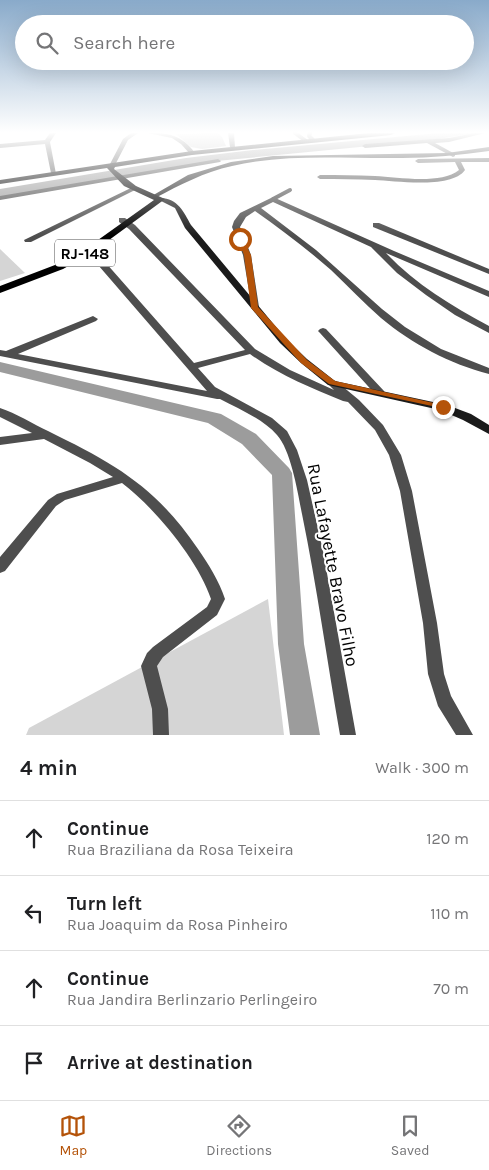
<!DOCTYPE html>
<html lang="en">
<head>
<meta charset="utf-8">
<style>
	:root { --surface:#fff; --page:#f2f2f2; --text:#202124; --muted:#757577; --line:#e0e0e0; --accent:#b45309 }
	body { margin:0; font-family:Karla,sans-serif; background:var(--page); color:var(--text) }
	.stop { position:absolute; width:15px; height:15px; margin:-11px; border:4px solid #b45309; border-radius:50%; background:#fff }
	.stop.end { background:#b45309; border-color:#fff; box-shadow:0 1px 5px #0008 }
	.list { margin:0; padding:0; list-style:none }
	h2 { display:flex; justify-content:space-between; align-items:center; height:65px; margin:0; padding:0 20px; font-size:21px }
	h2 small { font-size:16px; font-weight:400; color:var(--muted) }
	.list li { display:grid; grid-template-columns:32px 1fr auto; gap:15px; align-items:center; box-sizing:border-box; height:75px; padding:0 20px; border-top:1px solid var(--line) }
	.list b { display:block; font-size:19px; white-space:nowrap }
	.list p { margin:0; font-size:16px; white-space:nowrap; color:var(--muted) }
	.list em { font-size:16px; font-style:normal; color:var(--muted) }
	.icon { flex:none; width:28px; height:28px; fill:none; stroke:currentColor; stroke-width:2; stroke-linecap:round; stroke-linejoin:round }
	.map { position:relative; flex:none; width:489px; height:735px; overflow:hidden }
	.search { position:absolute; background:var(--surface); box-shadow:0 5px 20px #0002; left:15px; right:15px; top:15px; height:55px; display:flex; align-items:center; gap:12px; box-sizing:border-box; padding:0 18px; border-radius:28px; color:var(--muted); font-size:19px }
	.sheet { height:365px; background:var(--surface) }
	nav { display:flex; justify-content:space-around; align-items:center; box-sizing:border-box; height:70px; border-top:1px solid var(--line); background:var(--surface); font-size:14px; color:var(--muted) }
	nav a { display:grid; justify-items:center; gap:2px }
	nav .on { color:var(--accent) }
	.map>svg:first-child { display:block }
</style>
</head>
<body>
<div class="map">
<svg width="489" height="735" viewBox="0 0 489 735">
	<rect width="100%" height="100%" fill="#fff"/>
	<g fill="#d5d5d5">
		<path d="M0,249L25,273L0,281Z"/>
		<path d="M268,599L284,735H26L29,728Z"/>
	</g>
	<path fill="#9c9c9c" d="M439,133H475L432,140L206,162L0,197V189L186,158L253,150Z"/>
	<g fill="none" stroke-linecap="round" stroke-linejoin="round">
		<path fill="#9c9c9c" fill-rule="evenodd" d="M0,362L221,414L256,434L289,468L292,473L304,644L320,735H290L278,644L272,475L242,444L208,423L0,372Z"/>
	</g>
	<path fill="#bebebe" d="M218,133L222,137L226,146L202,149L191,147L176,134Z"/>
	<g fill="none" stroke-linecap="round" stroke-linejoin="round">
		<g stroke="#4e4e4e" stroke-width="4">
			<path d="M295,133L306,141"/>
			<path d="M310,133L309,136L313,140"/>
			<path d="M273,199L290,190"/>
		</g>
		<g fill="#4e4e4e" fill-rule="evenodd">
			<path d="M50,133H56L50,142L56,174L51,173L45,144L0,148V144L45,140Z"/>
			<path d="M131,133H138L128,140L115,165H111L110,164L123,139Z"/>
			<path d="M148,133C169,133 182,135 195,153L190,154L181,144L172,138Z"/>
			<path d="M228,133H234L235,148L230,147Z"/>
			<path d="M474,133H485L449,142L435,143L455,154V156L453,157L427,143L365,148L362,146L365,144L449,138Z"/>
			<path d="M489,158V162H461L465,170C452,189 396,181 375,180C357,179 338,179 320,179L317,177L320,175C338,175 357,175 375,176C398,177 440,185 459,170L455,162L418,163L415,161L418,159Z"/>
			<path d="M218,159L221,161L220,162L0,200V196Z"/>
			<path d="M135,186L137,187V189L31,242H25L24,240Z"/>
			<path d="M273,197L394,251L489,291V297L386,253C415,284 452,306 489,326V333L455,315L426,295L397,273L371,247L273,202L261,208L316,250L382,309L405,327L441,349L489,368V374C450,364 412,344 381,318C364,303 348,286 331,270C307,249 282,230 255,211L246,217L240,227L251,255L259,307L255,310L252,309L243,255L232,227L234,221L240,213Z"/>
			<path d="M119,218H125L135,225L255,349L290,370L334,390L327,383L332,380L336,381L359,400L383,425L401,455L412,491L437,623L444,674L451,696L473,735H456L438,706L428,674L423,623L400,491L389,455L375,430L348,402L343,401C311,388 279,375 250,354L198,368L215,387L272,418L287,431L297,450L307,480L323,551L356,735H340C327,661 317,587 302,514C298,494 291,450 277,435C263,419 239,409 220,399H217L0,356V350L6,351L93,316L98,319L96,321L18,354L207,391L92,258L77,251L76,249L80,247L98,254L194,363L245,350L129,229L119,222Z"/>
			<path d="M373,223H379L489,269V274L373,227Z"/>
			<path d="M323,328L326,329L384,391L385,393L384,395H376L320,333L318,331L320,329Z"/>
			<path d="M0,408C16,413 33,424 48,431C115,464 155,486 198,549C209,565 219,581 225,599L217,615L163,657L157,666L168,709L169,735H153L152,709L141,666L147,653L153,647L207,607L211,599C198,560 155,508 122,483L65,500L56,506L5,571L0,573V557L48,500L57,494L113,477L90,463L44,439L0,445V437L32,433L0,417Z"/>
		</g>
		<g fill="#1b1b1b" fill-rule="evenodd">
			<path d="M489,147V151C460,155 431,158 402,158C346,159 287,153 232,166C204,172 180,185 155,198L150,197L188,175L231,162L273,156L447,153Z"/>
			<path d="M159,198C177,197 184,212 191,225L286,339L307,359L335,381L447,405L471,414L489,425V434L463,420L440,410L328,385L301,363L280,343L185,228L175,208L159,200Z"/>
		</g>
		<path fill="#000" fill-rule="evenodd" d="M369,133H395L391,135L192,155L115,167L114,169L136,186L165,199L90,254L63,269L0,293V286L55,265L84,250L154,200L124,186L107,168L0,184V180L192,151Z"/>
	</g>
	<linearGradient id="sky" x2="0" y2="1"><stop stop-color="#89aaca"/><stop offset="0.56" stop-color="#fff"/><stop offset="1" stop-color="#fff" stop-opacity="0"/></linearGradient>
	<rect width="489" height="236" fill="url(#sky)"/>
	<path fill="#b45309" d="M238,238H242L251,255L258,307L307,360L335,381L443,405L448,407L446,409L329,384L301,363L251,308L244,255Z"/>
	<g text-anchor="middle" stroke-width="4" stroke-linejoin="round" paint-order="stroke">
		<rect fill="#fff" stroke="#4c4c4c" stroke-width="1" x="55" y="239.5" width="60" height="27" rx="4"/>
		<g font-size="16" font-weight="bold" fill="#000">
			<text x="85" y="259">RJ-148</text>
		</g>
		<g font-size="18" fill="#000" stroke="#fff">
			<text transform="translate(333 565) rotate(79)" y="6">Rua Lafayette Bravo Filho</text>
		</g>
	</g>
</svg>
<div class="stop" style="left:240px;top:239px"></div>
<div class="stop end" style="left:443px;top:407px"></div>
<div class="search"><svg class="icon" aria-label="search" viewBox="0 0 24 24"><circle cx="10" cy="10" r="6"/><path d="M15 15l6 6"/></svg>Search here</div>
</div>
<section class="sheet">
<h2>4 min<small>Walk · 300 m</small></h2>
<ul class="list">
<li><svg class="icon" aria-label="ahead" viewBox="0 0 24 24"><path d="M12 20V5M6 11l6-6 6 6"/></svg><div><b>Continue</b><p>Rua Braziliana da Rosa Teixeira</p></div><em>120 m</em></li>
<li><svg class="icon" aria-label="left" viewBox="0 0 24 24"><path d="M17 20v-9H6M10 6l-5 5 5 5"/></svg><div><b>Turn left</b><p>Rua Joaquim da Rosa Pinheiro</p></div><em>110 m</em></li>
<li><svg class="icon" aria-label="ahead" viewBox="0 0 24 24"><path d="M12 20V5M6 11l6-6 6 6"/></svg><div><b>Continue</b><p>Rua Jandira Berlinzario Perlingeiro</p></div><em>70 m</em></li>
<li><svg class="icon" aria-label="arrive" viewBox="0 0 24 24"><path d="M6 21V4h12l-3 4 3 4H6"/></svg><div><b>Arrive at destination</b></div></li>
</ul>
</section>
<nav>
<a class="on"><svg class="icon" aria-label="map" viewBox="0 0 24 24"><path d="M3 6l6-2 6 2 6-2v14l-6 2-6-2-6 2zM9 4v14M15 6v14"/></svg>Map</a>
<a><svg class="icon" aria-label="directions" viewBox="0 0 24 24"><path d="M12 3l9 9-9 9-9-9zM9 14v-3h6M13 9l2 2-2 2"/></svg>Directions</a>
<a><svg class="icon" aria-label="saved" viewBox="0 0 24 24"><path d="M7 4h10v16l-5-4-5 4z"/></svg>Saved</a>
</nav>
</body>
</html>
